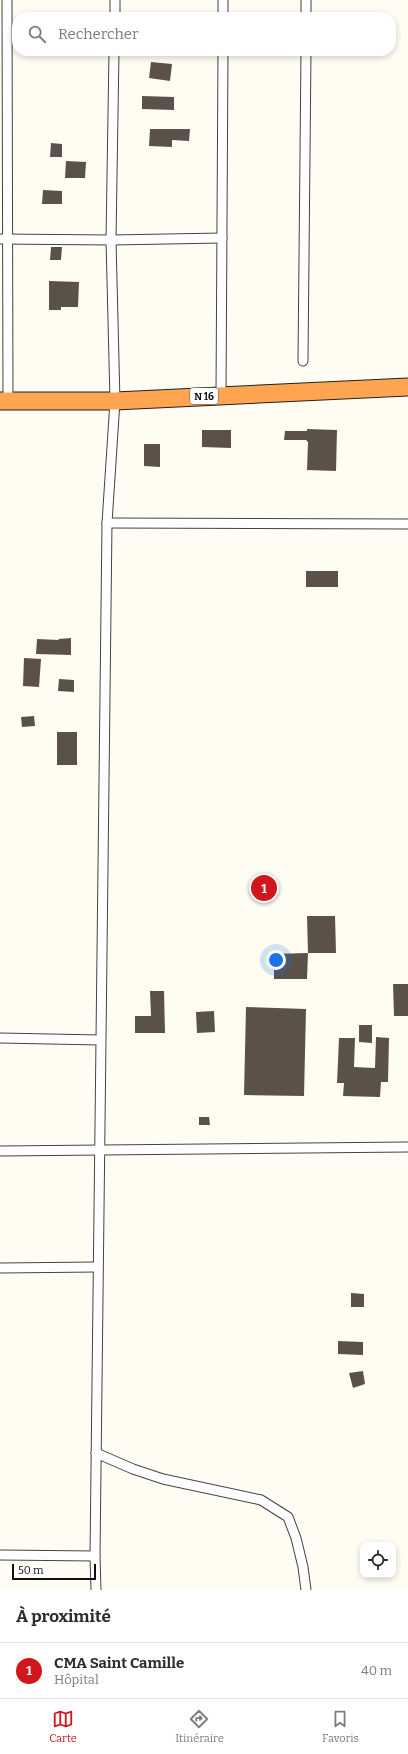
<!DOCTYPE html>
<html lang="fr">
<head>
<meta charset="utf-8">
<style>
	:root { --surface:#fff; --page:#f2f2f3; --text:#2b2b33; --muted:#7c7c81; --line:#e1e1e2; --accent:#d1171c }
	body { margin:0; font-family:Bitter,serif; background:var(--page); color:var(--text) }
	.controls { position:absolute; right:12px; bottom:12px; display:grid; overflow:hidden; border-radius:8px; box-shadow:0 2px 6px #0003 }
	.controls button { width:36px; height:36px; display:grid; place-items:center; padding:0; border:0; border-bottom:1px solid var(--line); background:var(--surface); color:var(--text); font:20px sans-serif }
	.scale { position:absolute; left:12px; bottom:10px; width:84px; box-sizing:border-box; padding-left:4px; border:2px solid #101010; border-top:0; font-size:11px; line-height:14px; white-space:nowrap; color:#101010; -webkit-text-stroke:3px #fff; paint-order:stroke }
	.you { position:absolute; left:276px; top:960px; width:14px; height:14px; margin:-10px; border:3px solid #fff; border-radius:50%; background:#1a73e8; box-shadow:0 0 0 6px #1a73e833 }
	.badge { display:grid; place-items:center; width:26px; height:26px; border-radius:50%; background:var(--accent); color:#fff; font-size:13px; font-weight:700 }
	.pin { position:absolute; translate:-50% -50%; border:2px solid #fff; box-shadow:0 1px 4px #0006 }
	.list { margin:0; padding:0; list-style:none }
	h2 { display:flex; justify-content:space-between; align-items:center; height:52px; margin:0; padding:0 16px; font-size:17px }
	h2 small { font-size:13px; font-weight:400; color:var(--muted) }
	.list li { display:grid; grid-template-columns:26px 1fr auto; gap:12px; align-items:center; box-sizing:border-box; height:56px; padding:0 16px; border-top:1px solid var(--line) }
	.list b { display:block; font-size:15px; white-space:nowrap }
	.list p { margin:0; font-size:13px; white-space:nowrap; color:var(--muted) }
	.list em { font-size:13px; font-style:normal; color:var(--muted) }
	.icon { flex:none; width:22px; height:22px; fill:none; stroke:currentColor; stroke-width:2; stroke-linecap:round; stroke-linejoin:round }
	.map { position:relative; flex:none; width:408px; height:1590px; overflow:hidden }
	.search { position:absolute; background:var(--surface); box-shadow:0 2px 6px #0003; left:12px; right:12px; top:12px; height:44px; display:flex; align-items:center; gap:10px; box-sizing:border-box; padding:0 14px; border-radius:16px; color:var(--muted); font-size:15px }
	.sheet { height:108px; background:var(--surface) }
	nav { display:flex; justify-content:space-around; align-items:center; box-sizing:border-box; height:56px; border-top:1px solid var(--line); background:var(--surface); font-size:11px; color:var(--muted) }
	nav a { display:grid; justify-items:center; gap:2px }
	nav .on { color:var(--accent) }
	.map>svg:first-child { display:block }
</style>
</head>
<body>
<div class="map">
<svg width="408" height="1590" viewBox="0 0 408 1590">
	<rect width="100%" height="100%" fill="#fffdf3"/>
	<g fill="#5a514b">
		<path d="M151,62L172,64L170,81L149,78Z"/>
		<path d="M142,96L174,97V110L142,109Z"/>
		<path d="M150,129H190L189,141L172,140V147L149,146Z"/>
		<path d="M51,143L62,144V157H50Z"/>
		<path d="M66,161L86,162L85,178H65Z"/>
		<path d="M43,190L62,191V204H42Z"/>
		<path d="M51,247H62L61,260H50Z"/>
		<path d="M49,281L79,282L78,307H61V310H49Z"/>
		<path d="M307,429L337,430L336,471L307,470L308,442L306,440H284L285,431H307Z"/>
		<path d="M202,430H231V448L202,447Z"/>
		<path d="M144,444H160V467L144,466Z"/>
		<rect x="306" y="571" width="32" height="16"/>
		<path d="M71,638V655L36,654L37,639L59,640L58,639Z"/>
		<path d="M24,658L41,659L39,687L23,686Z"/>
		<path d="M59,679L74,680V692L58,691Z"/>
		<path d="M34,716L35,726L22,727L21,717Z"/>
		<rect x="57" y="732" width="20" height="33"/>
		<path d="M307,916H335L336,953H308Z"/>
		<path d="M308,953L307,979H274V954Z"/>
		<path d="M393,984H408V1016H394Z"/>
		<path d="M150,991H164L165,1033H135V1016H151Z"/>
		<path d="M246,1007L306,1009L304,1096L244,1095Z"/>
		<path d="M214,1011L215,1032L197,1033L196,1012Z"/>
		<path d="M359,1025H372V1043L359,1042Z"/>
		<path d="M376,1037L389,1038L388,1082H381L380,1097L343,1096L344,1083H337L339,1038H355L354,1067L375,1068Z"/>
		<path d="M199,1117H209L210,1125H199Z"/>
		<path d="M351,1293L364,1294V1307H351Z"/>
		<path d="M338,1341L363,1342V1355L338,1354Z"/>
		<path d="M363,1371L365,1384L353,1388L349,1373Z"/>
	</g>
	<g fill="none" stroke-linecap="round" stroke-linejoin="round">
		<g stroke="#434343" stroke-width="11">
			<g id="street">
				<path d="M7,0L8,401"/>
				<path d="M115,17V0"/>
				<path d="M223,17V0"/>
				<path d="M306,17V0"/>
				<path d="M0,239L111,240L222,238"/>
				<path d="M303,361L306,51"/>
				<path d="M221,395L223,51"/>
				<path d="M107,523L408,524"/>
				<path d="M0,1038L100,1040"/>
				<path d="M0,1151L408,1147"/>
				<path d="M0,1268L97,1267"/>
				<path d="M96,1453L133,1469L163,1479L261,1500L288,1517L296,1538L303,1567L306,1590"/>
				<path d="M0,1555L95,1556"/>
				<path d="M96,1590L95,1556L107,523L115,401L111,240L114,51"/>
			</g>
		</g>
		<g stroke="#212121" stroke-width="19">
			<path id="highway" d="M0,401H115L408,387"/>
		</g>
		<use href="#street" stroke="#fff" stroke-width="9"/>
		<use href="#highway" stroke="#ffa451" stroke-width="17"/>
	</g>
	<g text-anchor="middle" stroke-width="4" stroke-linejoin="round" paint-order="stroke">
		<rect fill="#fff" stroke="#585858" stroke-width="1" x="190" y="388" width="28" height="16" rx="3"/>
		<g font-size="10" font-weight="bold" fill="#101010">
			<text x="204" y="400">N 16</text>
		</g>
	</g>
</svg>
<div class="controls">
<button><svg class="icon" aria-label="locate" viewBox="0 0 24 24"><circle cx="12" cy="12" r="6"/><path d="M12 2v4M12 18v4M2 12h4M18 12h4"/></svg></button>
</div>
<div class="scale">50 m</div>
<div class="you"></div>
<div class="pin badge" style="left:264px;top:888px">1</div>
<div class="search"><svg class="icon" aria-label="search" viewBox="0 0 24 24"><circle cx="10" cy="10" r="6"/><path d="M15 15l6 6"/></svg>Rechercher</div>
</div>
<section class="sheet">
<h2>À proximité<small></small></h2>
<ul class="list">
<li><span class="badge">1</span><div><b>CMA Saint Camille</b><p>Hôpital</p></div><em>40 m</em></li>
</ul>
</section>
<nav>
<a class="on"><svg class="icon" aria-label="map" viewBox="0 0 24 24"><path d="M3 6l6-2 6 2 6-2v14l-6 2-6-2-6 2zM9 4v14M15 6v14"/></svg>Carte</a>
<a><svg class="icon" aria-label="directions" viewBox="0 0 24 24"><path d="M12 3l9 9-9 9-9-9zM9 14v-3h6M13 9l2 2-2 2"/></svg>Itinéraire</a>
<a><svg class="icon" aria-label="saved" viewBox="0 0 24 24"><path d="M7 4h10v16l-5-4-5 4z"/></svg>Favoris</a>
</nav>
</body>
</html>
